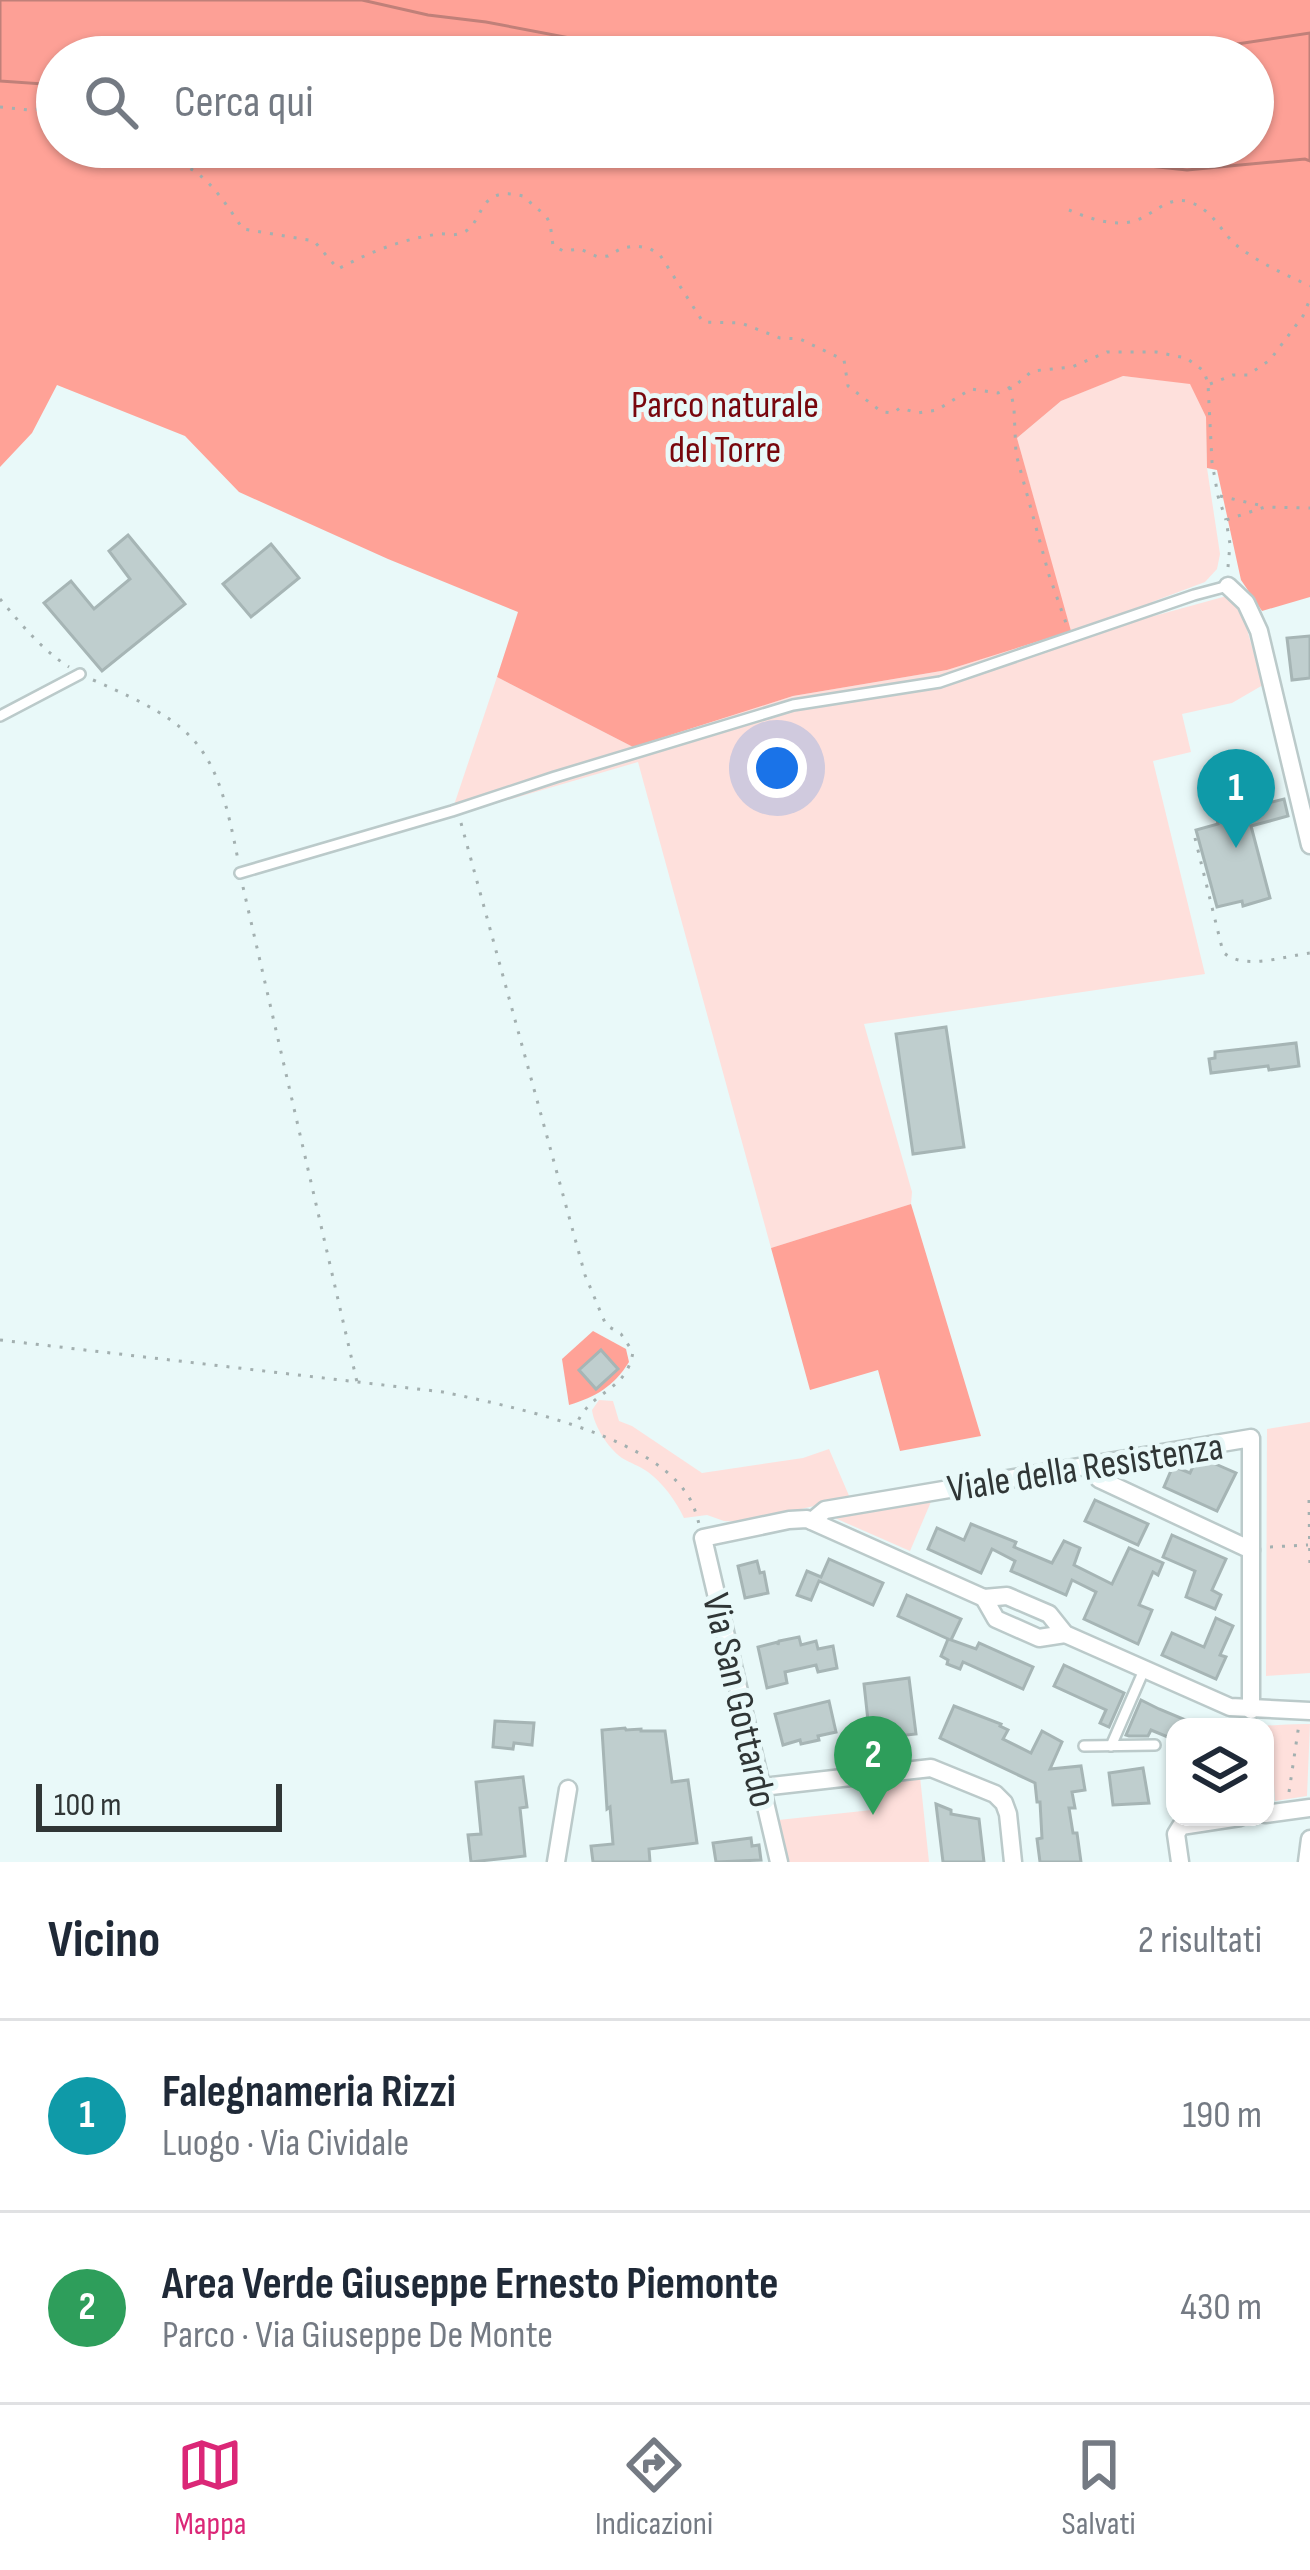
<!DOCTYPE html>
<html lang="it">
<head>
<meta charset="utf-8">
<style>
	:root { --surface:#fff; --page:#f6f6f7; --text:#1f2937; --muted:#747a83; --line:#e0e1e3; --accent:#db2777 }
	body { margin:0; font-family:"Sofia Sans Condensed",sans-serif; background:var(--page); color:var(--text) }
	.controls { position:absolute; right:36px; bottom:36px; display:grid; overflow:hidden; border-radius:24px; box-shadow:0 3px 9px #0004 }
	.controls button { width:108px; height:108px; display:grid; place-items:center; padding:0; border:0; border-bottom:3px solid var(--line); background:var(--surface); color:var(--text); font:60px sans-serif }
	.scale { position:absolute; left:36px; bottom:30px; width:246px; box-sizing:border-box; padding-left:12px; border:6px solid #303636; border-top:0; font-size:33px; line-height:42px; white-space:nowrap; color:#303636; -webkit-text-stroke:9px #e9f9f9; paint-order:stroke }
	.you { position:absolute; left:777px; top:768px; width:42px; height:42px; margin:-30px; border:9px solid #fff; border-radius:50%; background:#1a73e8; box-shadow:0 0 0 18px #1a73e833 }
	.badge { display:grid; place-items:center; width:78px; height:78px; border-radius:50%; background:var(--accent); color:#fff; font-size:39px; font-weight:700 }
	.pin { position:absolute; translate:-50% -99px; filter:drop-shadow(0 3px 6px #0008) }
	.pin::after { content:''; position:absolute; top:63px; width:42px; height:36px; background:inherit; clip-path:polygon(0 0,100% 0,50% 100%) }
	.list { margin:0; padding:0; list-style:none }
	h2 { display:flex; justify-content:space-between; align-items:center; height:156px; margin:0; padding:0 48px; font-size:51px }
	h2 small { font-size:39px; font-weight:400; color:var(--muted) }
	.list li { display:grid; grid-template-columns:78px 1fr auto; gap:36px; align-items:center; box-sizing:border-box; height:192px; padding:0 48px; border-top:3px solid var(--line) }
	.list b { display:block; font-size:45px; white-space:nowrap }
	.list p { margin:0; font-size:39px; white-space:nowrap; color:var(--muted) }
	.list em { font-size:39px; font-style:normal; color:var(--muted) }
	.icon { flex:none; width:66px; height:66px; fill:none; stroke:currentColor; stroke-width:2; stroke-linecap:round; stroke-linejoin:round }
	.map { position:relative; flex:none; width:1310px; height:1862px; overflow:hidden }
	.search { position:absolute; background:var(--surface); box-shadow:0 3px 9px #0004; left:36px; right:36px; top:36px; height:132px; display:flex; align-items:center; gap:30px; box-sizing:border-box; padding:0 42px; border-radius:66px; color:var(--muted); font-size:45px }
	.sheet { height:540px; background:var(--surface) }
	nav { display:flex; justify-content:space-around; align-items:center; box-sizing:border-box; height:168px; border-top:3px solid var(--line); background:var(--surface); font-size:33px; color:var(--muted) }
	nav a { display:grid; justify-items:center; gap:6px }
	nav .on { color:var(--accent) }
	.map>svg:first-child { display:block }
</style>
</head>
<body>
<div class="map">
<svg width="1310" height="1862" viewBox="0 0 1310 1862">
	<rect width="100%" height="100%" fill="#e9f9f9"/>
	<g fill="#fee0dc">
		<path d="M1122,376L1190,383L1206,417L1207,468L1220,554L1217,569L1205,582L1152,602L1154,616L1223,597H1230L1242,612L1263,685L1232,703L1182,714L1191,752L1153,761L1205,974L864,1024L912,1192L911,1204L771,1248L638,762L453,816L452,811L497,677L633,747L793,696L947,670L1070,631L1017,438L1061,401Z"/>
		<path d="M599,1400L613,1401L619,1421L632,1426L702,1473L803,1458L829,1449L850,1498L743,1522L724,1521L707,1515L684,1518C676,1501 663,1483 648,1472C640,1466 630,1463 622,1458C608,1448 594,1426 592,1410Z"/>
		<path d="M1310,1422V1673L1266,1676L1267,1429Z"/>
		<path d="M933,1497L910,1551L828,1515Z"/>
		<path d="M1232,1723C1257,1729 1284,1723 1310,1724L1307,1796L1275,1801L1272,1749L1265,1748V1727H1222Z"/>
		<path d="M919,1767L929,1862H779L769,1821L872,1810L868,1774Z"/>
	</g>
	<g fill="#ffa297">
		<path d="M362,0H1310V33L1238,44L1034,57H670L486,22L428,15Z"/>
		<path d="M0,81L57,85V147H701L944,159L1101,161L1152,167L1305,159L1310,161V597L1262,611L1241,580L1217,470L1207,468L1206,417L1190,384L1123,376L1061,401L1017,438L1071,631L947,670L793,696L633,747L497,677L518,612L388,559L239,492L185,436L57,385L32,433L0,467Z"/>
		<path d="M911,1204L981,1436L900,1451L878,1370L810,1390L771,1248Z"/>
		<path d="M593,1331L626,1349L629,1362C614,1386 596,1397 569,1405L562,1359Z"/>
	</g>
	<g fill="#fda096" stroke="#c08079" stroke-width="3">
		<path d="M0,0H362L428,15L486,22L670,57H57V85L0,81Z"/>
		<path d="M1310,33V161L1305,159L1187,170L1101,161L944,159L701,147H1253V57H1034L1237,44Z"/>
	</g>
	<g fill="#bfcece" stroke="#a6b5b5" stroke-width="3">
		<path d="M128,535L185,604L102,671L44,603L71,581L94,609L130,579L109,551Z"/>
		<path d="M271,544L299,578L251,617L223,584Z"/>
		<path d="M1310,636V678L1292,680L1287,638Z"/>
		<path d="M1245,796L1248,808L1284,799L1288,816L1251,826L1270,898L1243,906L1242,901L1217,907L1196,830L1218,824L1213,801L1226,797L1228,801Z"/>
		<path d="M946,1027L964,1147L913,1154L896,1034Z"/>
		<path d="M1296,1043L1299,1066L1269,1070L1268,1066L1211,1073L1209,1059L1215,1058V1052Z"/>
		<path d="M601,1350L618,1369L596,1389L579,1370Z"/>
		<path d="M1204,1459L1236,1473L1217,1511L1164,1487L1173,1466L1190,1473L1196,1460Z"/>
		<path d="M1095,1500L1148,1524L1138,1545L1085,1521Z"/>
		<path d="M971,1524L1016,1542L1014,1547L1052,1563L1064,1541L1080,1548L1074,1565L1112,1584L1129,1548L1163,1563L1158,1575L1153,1572L1139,1605L1152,1610L1138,1644L1084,1619L1096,1592L1072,1580L1066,1595L1011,1571L1015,1561L992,1549L981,1573L928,1549L937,1528L964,1540Z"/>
		<path d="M1172,1535L1226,1559L1212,1590L1221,1595L1215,1609L1186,1597L1195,1571L1163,1557Z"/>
		<path d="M829,1559L883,1583L873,1605L819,1581L811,1600L797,1595L807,1571L821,1577Z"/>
		<path d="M757,1561L760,1573L764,1572L768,1593L745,1598L738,1566Z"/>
		<path d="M907,1595L961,1619L951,1640L976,1649L979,1643L1033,1667L1023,1689L963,1662L960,1669L947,1664L948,1660L941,1656L948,1639L898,1616Z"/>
		<path d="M1216,1618L1233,1626L1220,1655L1226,1657L1216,1679L1162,1655L1172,1633L1204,1647Z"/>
		<path d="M799,1637L801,1645L816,1641L818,1649L833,1646L837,1668L818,1672L816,1665L785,1672L787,1683L767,1688L758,1647L778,1642V1645L779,1641Z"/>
		<path d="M1064,1665L1124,1693L1109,1727L1100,1723L1106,1710L1054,1686Z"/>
		<path d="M909,1678L916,1734L870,1739L864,1684Z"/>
		<path d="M1141,1700L1159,1709L1202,1727H1175V1740L1151,1730L1148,1736H1129L1126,1735Z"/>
		<path d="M829,1701L836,1732L818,1736L819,1740L801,1744L800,1740L783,1745L775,1714Z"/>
		<path d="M954,1706L1001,1724L1000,1726L1008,1730L1003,1739L1031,1753L1042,1731L1062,1742L1050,1769L1081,1766L1085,1790L1072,1792L1075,1808H1069L1073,1833H1077L1081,1862H1040L1037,1839L1042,1838L1040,1802H1037L1035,1783L940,1738Z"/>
		<path d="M495,1721L534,1723L532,1745L514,1743L513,1749L493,1747Z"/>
		<path d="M625,1728L626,1730L641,1729V1731H665L672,1782L688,1780L697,1843L649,1849L650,1862H593L591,1846L613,1844L610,1807L607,1809L602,1730Z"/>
		<path d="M1143,1768L1149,1803L1113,1805L1109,1773Z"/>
		<path d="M523,1777L527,1807L520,1808L525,1856L471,1862L468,1835L481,1834L476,1782Z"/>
		<path d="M936,1804L951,1810V1814L979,1819L984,1862H943Z"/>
		<path d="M751,1838L752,1846L759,1845L761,1860L716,1862L713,1843Z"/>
	</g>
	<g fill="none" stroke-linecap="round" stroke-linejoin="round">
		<g stroke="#bbcaca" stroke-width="14">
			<g id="lane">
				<path d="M0,716L80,674"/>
				<path d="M240,873L452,811L555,777L793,705L940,682L1194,595L1228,586"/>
				<path d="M1084,1746L1155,1745"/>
				<path d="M1111,1746L1144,1670"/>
			</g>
		</g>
		<g stroke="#bbcaca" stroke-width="21">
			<g id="street">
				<path d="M1228,586L1246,603L1259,631L1310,845"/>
				<path d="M1099,1479L1251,1550"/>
				<path d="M812,1521L825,1510L1251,1438V1710"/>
				<path d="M984,1598L996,1619L1039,1638L1065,1634"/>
				<path d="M762,1787L931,1768L995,1794L1004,1803L1008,1814L1013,1862"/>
				<path d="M1265,1814L1310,1808"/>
				<path d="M556,1862L568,1789"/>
				<path d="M779,1862L703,1538L789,1520L807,1519L984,1598L1007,1596L1049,1614L1065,1634L1230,1707L1310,1711"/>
				<path d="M1180,1862L1176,1834L1181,1826L1240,1817"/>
				<path d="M1307,1862L1310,1839"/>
			</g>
		</g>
		<g stroke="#a3b0b0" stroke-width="3" stroke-dasharray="3 9" stroke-linecap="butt">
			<path d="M0,107L29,110L57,107"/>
			<path d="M135,147C149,159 165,158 181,164C209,175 227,206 243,229L314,241L338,269C370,252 402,239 439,234C445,233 452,236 458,234C487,229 472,181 526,197C532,206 536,207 544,214C552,222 551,235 553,245L563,251L580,249L598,257L608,256L622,248L636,246L649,248L660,255L703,322L741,323L780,338L800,339L844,360L848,386L882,412L893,413L900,408L918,413L937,410L971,389L998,393L1017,384L1032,371L1072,367L1107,352H1156L1186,358L1204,371L1208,384L1212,462L1218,496L1226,520"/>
			<path d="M1069,210C1088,218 1113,227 1134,221C1152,216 1166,197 1186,201C1211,207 1219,229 1235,244C1257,262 1284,274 1310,286"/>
			<path d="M1210,384L1233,375H1248L1270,360L1303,316L1310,299"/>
			<path d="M1010,387L1014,409L1016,454L1049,575L1067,626"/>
			<path d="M1220,496L1263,506"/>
			<path d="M1228,567L1230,544L1226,520L1265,507L1310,508"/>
			<path d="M0,599C21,624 41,649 69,667"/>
			<path d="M93,680C199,726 216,745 238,860"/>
			<path d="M461,823L585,1275L606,1325L621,1334L633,1352C626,1394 589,1389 575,1428"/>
			<path d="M1195,838L1223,952C1243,971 1285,956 1310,953"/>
			<path d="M243,887L357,1382"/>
			<path d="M0,1340L443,1392C510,1406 642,1433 684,1490C692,1500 696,1512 699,1524"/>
			<path d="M1309,1500L1310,1572"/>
			<path d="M1270,1547L1308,1545"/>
			<path d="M1289,1792L1299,1724"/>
		</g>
		<use href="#lane" stroke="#fff" stroke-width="9"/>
		<use href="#street" stroke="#fff" stroke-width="16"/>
	</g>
	<g text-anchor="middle" stroke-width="10" stroke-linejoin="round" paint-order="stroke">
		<g font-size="39" fill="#78070d" stroke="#e9f9f9">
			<text x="725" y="417">Parco naturale<tspan x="725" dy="45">del Torre</tspan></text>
		</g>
		<g font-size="39" fill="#303636" stroke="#e9f9f9">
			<text transform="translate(1085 1466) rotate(-9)" y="14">Viale della Resistenza</text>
			<text transform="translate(741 1700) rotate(77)" y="14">Via San Gottardo</text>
		</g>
	</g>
</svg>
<div class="controls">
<button><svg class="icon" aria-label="layers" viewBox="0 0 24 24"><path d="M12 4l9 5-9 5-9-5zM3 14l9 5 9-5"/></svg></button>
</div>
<div class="scale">100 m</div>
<div class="you"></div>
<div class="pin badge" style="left:1236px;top:848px;background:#0f9aa8">1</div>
<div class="pin badge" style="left:873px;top:1815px;background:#2e9e5b">2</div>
<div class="search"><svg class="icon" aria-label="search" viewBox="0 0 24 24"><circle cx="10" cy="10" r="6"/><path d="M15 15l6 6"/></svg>Cerca qui</div>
</div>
<section class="sheet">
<h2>Vicino<small>2 risultati</small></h2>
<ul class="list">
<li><span class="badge" style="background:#0f9aa8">1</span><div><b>Falegnameria Rizzi</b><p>Luogo · Via Cividale</p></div><em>190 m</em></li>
<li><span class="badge" style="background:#2e9e5b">2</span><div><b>Area Verde Giuseppe Ernesto Piemonte</b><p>Parco · Via Giuseppe De Monte</p></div><em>430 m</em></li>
</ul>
</section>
<nav>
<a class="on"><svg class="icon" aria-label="map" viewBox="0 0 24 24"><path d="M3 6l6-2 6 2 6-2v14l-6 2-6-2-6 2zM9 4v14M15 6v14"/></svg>Mappa</a>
<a><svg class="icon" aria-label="directions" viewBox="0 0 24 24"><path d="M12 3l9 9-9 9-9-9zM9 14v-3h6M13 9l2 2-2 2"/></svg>Indicazioni</a>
<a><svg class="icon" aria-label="saved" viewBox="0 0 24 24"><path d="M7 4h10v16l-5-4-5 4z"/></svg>Salvati</a>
</nav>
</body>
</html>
